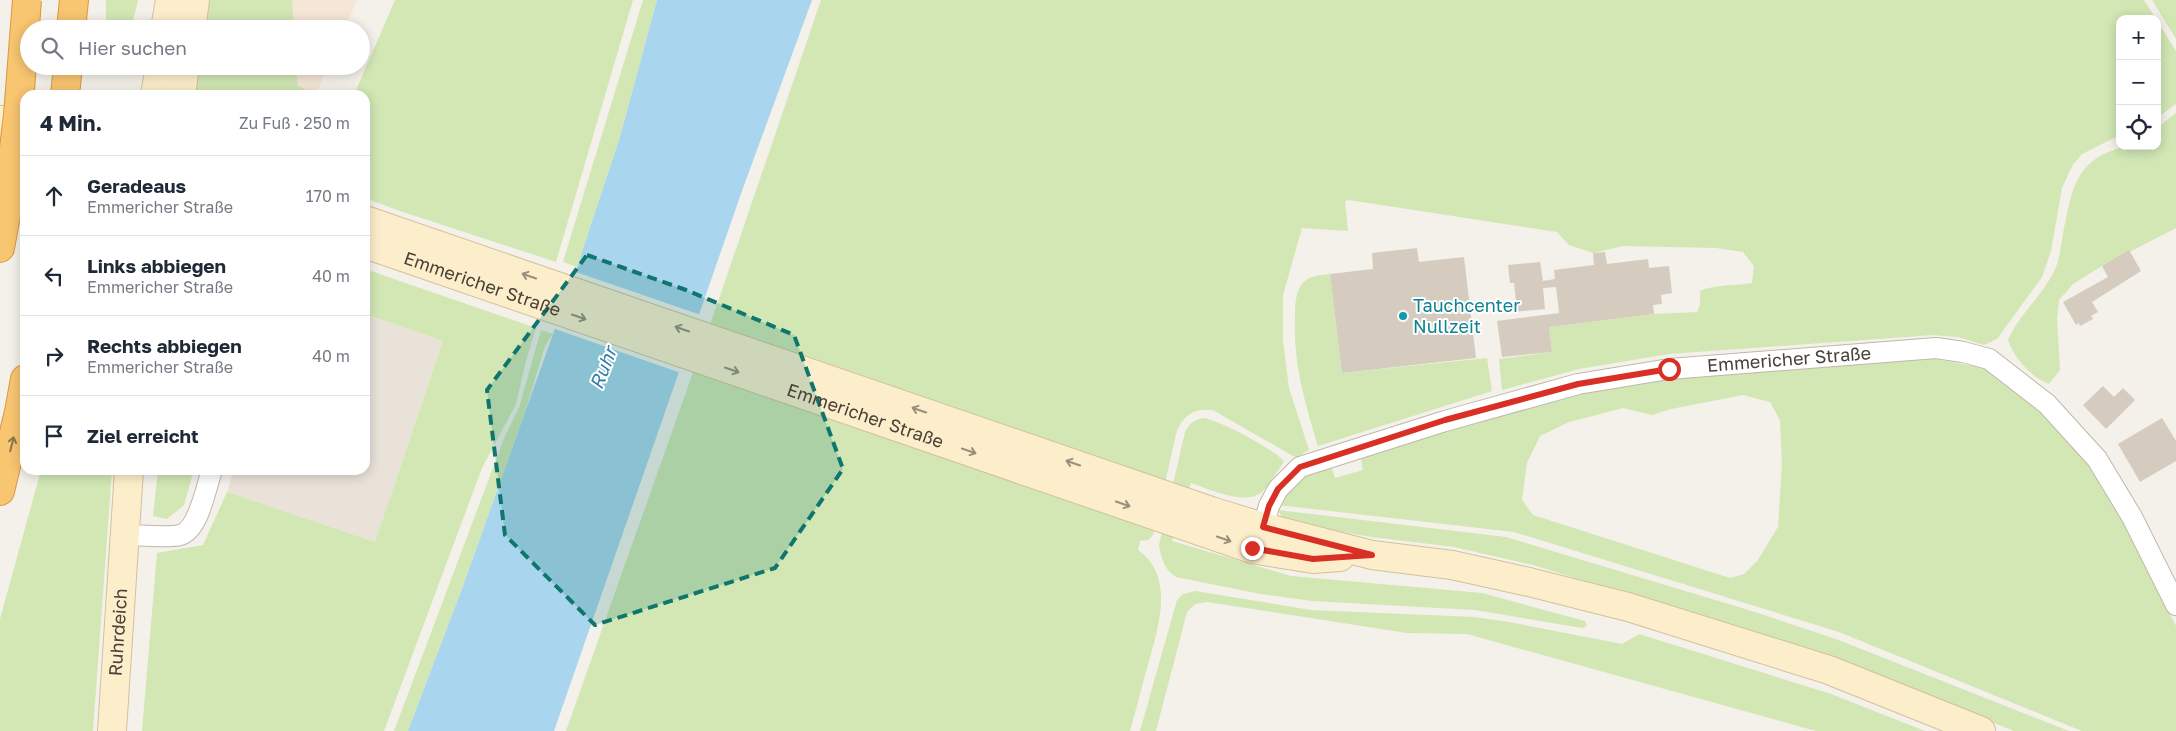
<!DOCTYPE html>
<html lang="de">
<head>
<meta charset="utf-8">
<style>
	:root { --surface:#fff; --page:#f6f6f7; --text:#1f2937; --muted:#747a83; --line:#e0e1e3 }
	body { margin:0; font-family:"Golos Text",sans-serif; background:var(--page); color:var(--text) }
	.controls { position:absolute; right:15px; top:15px; display:grid; overflow:hidden; border-radius:10px; box-shadow:0 2px 12px #0003 }
	.controls button { width:45px; height:45px; display:grid; place-items:center; padding:0; border:0; border-bottom:1px solid var(--line); background:var(--surface); color:var(--text); font:25px sans-serif }
	.stop { position:absolute; width:15px; height:15px; margin:-11px; border:4px solid #d93025; border-radius:50%; background:#fff }
	.stop.end { background:#d93025; border-color:#fff; box-shadow:0 1px 5px #0008 }
	.list { margin:0; padding:0; list-style:none }
	h2 { display:flex; justify-content:space-between; align-items:center; height:65px; margin:0; padding:0 20px; font-size:21px }
	h2 small { font-size:16px; font-weight:400; color:var(--muted) }
	.list li { display:grid; grid-template-columns:32px 1fr auto; gap:15px; align-items:center; box-sizing:border-box; height:80px; padding:0 20px; border-top:1px solid var(--line) }
	.list b { display:block; font-size:19px; white-space:nowrap }
	.list p { margin:0; font-size:16px; white-space:nowrap; color:var(--muted) }
	.list em { font-size:16px; font-style:normal; color:var(--muted) }
	.icon { flex:none; width:28px; height:28px; fill:none; stroke:currentColor; stroke-width:2; stroke-linecap:round; stroke-linejoin:round }
	.map { position:relative; flex:none; width:2176px; height:731px; overflow:hidden }
	.search { position:absolute; background:var(--surface); box-shadow:0 2px 12px #0003; left:20px; top:20px; width:350px; height:55px; display:flex; align-items:center; gap:12px; box-sizing:border-box; padding:0 18px; border-radius:28px; color:var(--muted); font-size:19px }
	.panel { position:absolute; background:var(--surface); box-shadow:0 2px 12px #0003; left:20px; top:90px; width:350px; height:385px; border-radius:15px }
	.map>svg:first-child { display:block }
</style>
</head>
<body>
<div class="map">
<svg width="2176" height="731" viewBox="0 0 2176 731">
	<rect width="100%" height="100%" fill="#f4f0ea"/>
	<path fill="#e8e2d8" d="M365,314L443,341L375,542L227,492L234,470H365Z"/>
	<g fill="#f5e6d6">
		<path d="M292,0H357L344,29H294Z"/>
		<path d="M296,66H328L316,94L298,86Z"/>
	</g>
	<g fill="#d2e7b4" fill-rule="evenodd">
		<path d="M106,0H138L132,25L106,23Z"/>
		<path d="M207,0H292L294,29H203Z"/>
		<path d="M395,0H633L556,262L397,210L365,198V95H354Z"/>
		<path d="M643,0H657L620,137L577,267L563,262Z"/>
		<path d="M821,0H2144L2156,19H2120V135L2082,154L2072,166L2062,188L2051,251L2042,277L1997,339L1984,345L1958,337L1933,335L1669,354L1579,369L1502,390L1499,359L1552,352L1549,327L1654,314L1697,312L1700,305V291C1716,284 1735,286 1752,283L1754,266L1743,252L1716,248L1623,246L1593,253L1569,245L1557,232L1349,200L1345,201L1348,231L1302,228L1283,295V341L1289,388L1309,450L1297,457L1293,456L1213,410C1194,408 1185,414 1177,430L1153,535L1148,540L1140,541L1138,550C1177,578 1157,630 1147,668C1141,689 1136,710 1130,731H566L719,299Z"/>
		<path d="M2152,0H2176V39Z"/>
		<path d="M2157,21L2176,51V104L2157,118Z"/>
		<path d="M198,66H296L298,86L317,95H193Z"/>
		<path d="M2176,113V228L2102,266L2073,284L2059,300L2057,319L2060,370L2049,384C2031,377 2014,358 2008,340C2018,315 2044,295 2056,267C2060,257 2061,245 2063,234C2072,191 2074,160 2123,147C2133,144 2147,146 2157,146V128Z"/>
		<path d="M365,269L536,328L526,361L516,404L482,468L384,731H142L157,553L203,545L227,492L375,542L443,341L365,314Z"/>
		<path d="M1330,274L1342,373L1487,358L1492,391L1318,446C1305,403 1293,363 1295,318C1295,308 1295,296 1300,287C1306,276 1319,275 1330,274Z"/>
		<path d="M541,330L553,334L545,346L524,415L463,586L408,731H394L505,436L519,408Z"/>
		<path d="M1911,358L1935,359L1984,368L2042,411L2088,464L2123,521L2176,626V731H2082L1839,632L1514,532L1278,505L1301,477L1331,465L1335,478L1363,470L1360,455L1499,411L1635,381ZM1743,395L1770,402L1780,420L1782,464L1778,527L1758,560L1744,574L1730,578L1533,515L1522,500L1527,463L1540,436L1569,422L1623,408L1652,415L1671,409Z"/>
		<path d="M1203,418C1217,419 1278,451 1284,462C1277,471 1271,483 1263,491C1247,507 1209,489 1191,483L1172,541L1291,576L1482,593L1585,621L1587,626L1582,628L1475,610L1312,601L1261,594L1176,577C1164,569 1162,560 1159,545L1185,432C1189,424 1193,420 1203,418Z"/>
		<path d="M41,470H112L93,731H0V619Z"/>
		<path d="M158,470H194L184,505L167,519L153,516Z"/>
		<path d="M1278,510L1506,537L1755,612L1836,639L2069,731H2014L1831,657L1533,565L1454,547L1372,537L1289,523L1283,519Z"/>
		<path d="M1195,591L1311,610L1474,617L1509,622L1622,644L1639,634L1831,694L1925,731H1816L1467,634L1407,633L1207,602L1195,604L1187,612L1156,731H1140L1177,600L1183,594Z"/>
	</g>
	<path fill="#a9d5ee" d="M657,0H812L743,188L554,731H408L463,586L577,267L620,137Z"/>
	<path fill="#f4f0ea" d="M573,271L701,315L681,373L552,328Z"/>
	<g fill="#d5ccbf">
		<path d="M1417,248L1419,262L1464,257L1476,358L1342,373L1330,274L1373,269L1372,253Z"/>
		<path d="M2129,250L2141,271L2092,302L2098,312L2091,316L2093,319L2080,326L2079,323L2076,325L2063,302L2108,277L2102,266Z"/>
		<path d="M1605,252L1607,264L1648,259L1649,268L1669,266L1672,293L1661,295L1662,304L1653,305L1654,314L1549,327L1552,352L1502,357L1497,321L1559,313L1556,287L1543,288L1545,309L1513,312V301H1516L1514,283H1510L1508,265L1540,262L1543,281L1555,279L1554,270L1594,265L1593,253Z"/>
		<path d="M2103,386L2114,397L2123,388L2135,400L2106,429L2083,405Z"/>
		<path d="M2162,418L2176,441V461L2140,482L2118,444Z"/>
	</g>
	<g fill="none" stroke-linecap="round" stroke-linejoin="round">
		<g stroke="#bfb8ac" stroke-width="22">
			<g id="minor">
				<path id="s1" d="M1263,527L1269,506L1278,489L1300,467L1445,421L1578,384L1669,369L1936,348L1963,352L1989,359L2047,404L2097,459L2132,517L2176,605"/>
				<path d="M124,535C138,535 168,538 180,535C199,530 206,487 212,470"/>
			</g>
		</g>
		<g stroke="#d2c19b" stroke-width="30">
			<g id="secondary">
				<path d="M165,29L170,0"/>
				<path d="M191,29L195,0"/>
				<path d="M155,95L160,66"/>
				<path d="M181,95L185,66"/>
				<path d="M0,120L25,119"/>
				<path d="M365,220L1211,511L1263,527L1372,555L1452,565L1529,582L1628,607L1829,670L1981,731"/>
				<path id="s2" d="M365,244L1252,549L1313,559L1340,557"/>
				<path id="s3" d="M112,731L129,470"/>
			</g>
		</g>
		<g stroke="#d89940" stroke-width="30">
			<g id="motorway">
				<path d="M71,29L74,0"/>
				<path d="M65,95L68,66"/>
				<path d="M0,248L6,215"/>
				<path d="M0,491L19,412L25,379"/>
			</g>
		</g>
		<use href="#minor" stroke="#fff" stroke-width="20"/>
		<use href="#secondary" stroke="#fdeecb" stroke-width="28"/>
		<use href="#motorway" stroke="#f8c570" stroke-width="28"/>
		<g stroke="#d89940" stroke-width="30" stroke-linecap="butt">
			<path id="motorway-bridge" d="M6,215L18,115L27,0"/>
		</g>
		<use href="#motorway-bridge" stroke="#f8c570" stroke-width="28"/>
	</g>
	<defs><path id="oneway-shaft" d="M-6 0H5M1.5-3L5.5 0L1.5 3" fill="none" stroke-width="1.6" stroke-linecap="round" stroke-linejoin="round" transform="scale(1.25)"/></defs>
	<g stroke="#998f7a">
		<use href="#oneway-shaft" transform="translate(529 276) rotate(-161)"/>
		<use href="#oneway-shaft" transform="translate(579 317) rotate(19)"/>
		<use href="#oneway-shaft" transform="translate(682 329) rotate(-161)"/>
		<use href="#oneway-shaft" transform="translate(732 370) rotate(19)"/>
		<use href="#oneway-shaft" transform="translate(919 410) rotate(-161)"/>
		<use href="#oneway-shaft" transform="translate(969 451) rotate(19)"/>
		<use href="#oneway-shaft" transform="translate(1073 463) rotate(-161)"/>
		<use href="#oneway-shaft" transform="translate(1123 504) rotate(19)"/>
		<use href="#oneway-shaft" transform="translate(1224 539) rotate(19)"/>
	</g>
	<use stroke="#8e764e" href="#oneway-shaft" transform="translate(12 444) rotate(-76)"/>
	<g fill="none" stroke-linecap="round" stroke-linejoin="round">
		<path stroke="#d93025" stroke-width="6" d="M1252,548L1313,559L1372,555L1263,527L1269,506L1278,489L1300,467L1445,420L1578,384L1669,369"/>
	</g>
	<path fill="#0f766e" fill-opacity="0.2" stroke="#0f766e" stroke-width="4" stroke-dasharray="10 6" stroke-linejoin="round" d="M587,255L686,290L794,335L843,469L775,568L595,625L505,535L487,390Z"/>
	<circle fill="#0f9aa8" stroke="#fff" stroke-width="2" cx="1403" cy="316" r="5"/>
	<g text-anchor="middle" stroke-width="4" stroke-linejoin="round" paint-order="stroke">
		<g font-size="18" fill="#484138" stroke="#fff">
			<text dy="6" stroke="none"><textPath href="#s2" startOffset="124">Emmericher Straße</textPath></text>
			<text dy="6" stroke="none"><textPath href="#s1" startOffset="575">Emmericher Straße</textPath></text>
			<text dy="6" stroke="none"><textPath href="#s2" startOffset="529">Emmericher Straße</textPath></text>
			<text dy="6" stroke="none"><textPath href="#s3" startOffset="99">Ruhrdeich</textPath></text>
		</g>
		<g font-size="18" fill="#0d838f" stroke="#fff" text-anchor="start">
			<text x="1413" y="312">Tauchcenter<tspan x="1413" dy="21">Nullzeit</tspan></text>
		</g>
		<g font-size="19" font-style="italic" fill="#327ca9" stroke="#fff">
			<text transform="translate(603 368) rotate(-69)" y="7">Ruhr</text>
		</g>
	</g>
</svg>
<div class="controls">
<button>+</button>
<button>−</button>
<button><svg class="icon" aria-label="locate" viewBox="0 0 24 24"><circle cx="12" cy="12" r="6"/><path d="M12 2v4M12 18v4M2 12h4M18 12h4"/></svg></button>
</div>
<div class="stop" style="left:1669px;top:369px"></div>
<div class="stop end" style="left:1252px;top:548px"></div>
<div class="search"><svg class="icon" aria-label="search" viewBox="0 0 24 24"><circle cx="10" cy="10" r="6"/><path d="M15 15l6 6"/></svg>Hier suchen</div>
<section class="panel">
<h2>4 Min.<small>Zu Fuß · 250 m</small></h2>
<ul class="list">
<li><svg class="icon" aria-label="ahead" viewBox="0 0 24 24"><path d="M12 20V5M6 11l6-6 6 6"/></svg><div><b>Geradeaus</b><p>Emmericher Straße</p></div><em>170 m</em></li>
<li><svg class="icon" aria-label="left" viewBox="0 0 24 24"><path d="M17 20v-9H6M10 6l-5 5 5 5"/></svg><div><b>Links abbiegen</b><p>Emmericher Straße</p></div><em>40 m</em></li>
<li><svg class="icon" aria-label="right" viewBox="0 0 24 24"><path d="M7 20v-9h11M14 6l5 5-5 5"/></svg><div><b>Rechts abbiegen</b><p>Emmericher Straße</p></div><em>40 m</em></li>
<li><svg class="icon" aria-label="arrive" viewBox="0 0 24 24"><path d="M6 21V4h12l-3 4 3 4H6"/></svg><div><b>Ziel erreicht</b></div></li>
</ul>
</section>
</div>
</body>
</html>
